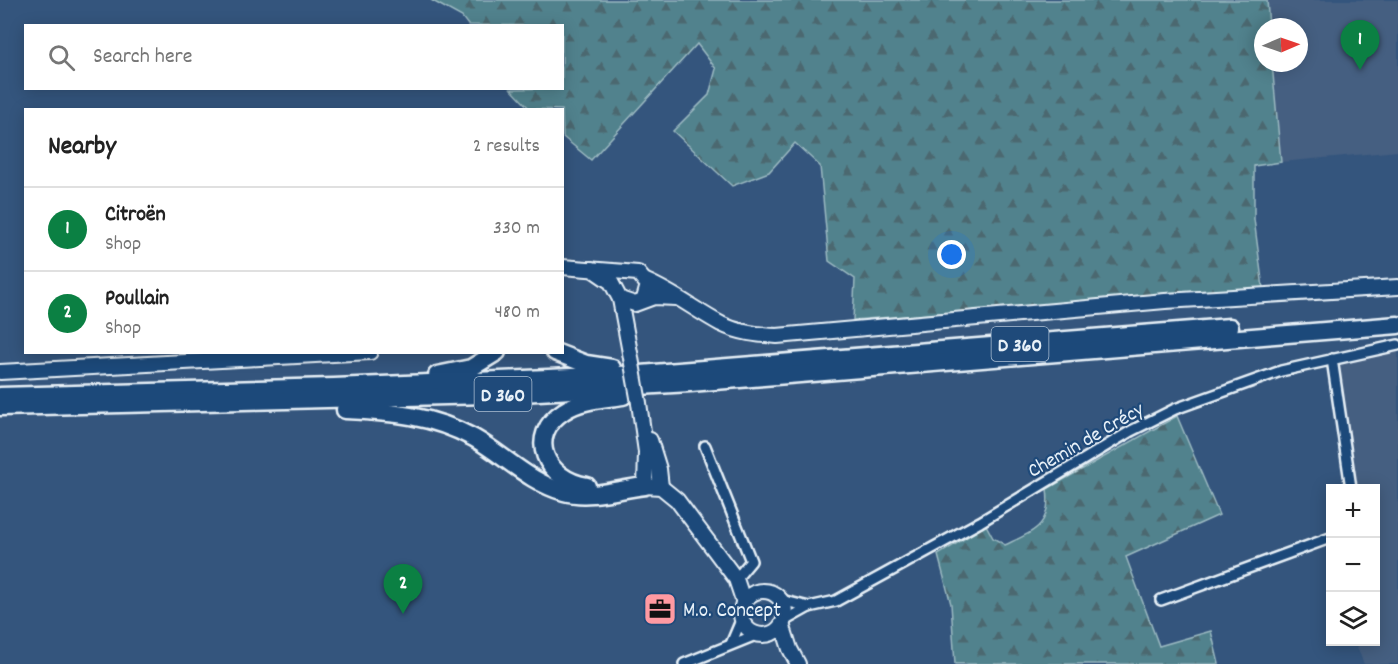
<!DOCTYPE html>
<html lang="en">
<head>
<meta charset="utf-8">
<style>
	:root { --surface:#fff; --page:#f6f6f6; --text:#222; --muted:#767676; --line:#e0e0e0; --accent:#0b8043 }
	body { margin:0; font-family:Dekko,sans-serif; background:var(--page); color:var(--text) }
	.controls { position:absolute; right:18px; bottom:18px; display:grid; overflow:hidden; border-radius:0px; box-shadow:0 3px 15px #0003 }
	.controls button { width:54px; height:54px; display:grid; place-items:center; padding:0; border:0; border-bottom:2px solid var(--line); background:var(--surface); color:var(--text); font:30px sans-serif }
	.compass { position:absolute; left:1254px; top:18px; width:54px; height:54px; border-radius:50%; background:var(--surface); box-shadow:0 3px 15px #0003; rotate:88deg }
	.you { position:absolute; left:952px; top:255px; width:21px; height:21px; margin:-15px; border:4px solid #fff; border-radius:50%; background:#1a73e8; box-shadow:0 0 0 9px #1a73e833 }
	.badge { display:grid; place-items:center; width:39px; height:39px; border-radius:50%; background:var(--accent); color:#fff; font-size:20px; font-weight:700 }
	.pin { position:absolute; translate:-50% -50px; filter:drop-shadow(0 2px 3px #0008) }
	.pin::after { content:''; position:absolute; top:32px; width:21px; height:18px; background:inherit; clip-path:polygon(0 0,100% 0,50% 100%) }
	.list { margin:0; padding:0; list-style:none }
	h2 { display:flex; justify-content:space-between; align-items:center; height:78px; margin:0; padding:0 24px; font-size:26px }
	h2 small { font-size:20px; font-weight:400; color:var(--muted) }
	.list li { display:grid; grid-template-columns:39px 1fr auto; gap:18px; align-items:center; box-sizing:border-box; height:84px; padding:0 24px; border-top:2px solid var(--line) }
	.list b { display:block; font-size:22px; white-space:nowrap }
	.list p { margin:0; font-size:20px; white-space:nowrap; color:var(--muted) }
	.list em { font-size:20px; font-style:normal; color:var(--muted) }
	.icon { flex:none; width:33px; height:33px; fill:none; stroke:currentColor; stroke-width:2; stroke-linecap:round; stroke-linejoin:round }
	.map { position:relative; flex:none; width:1398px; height:664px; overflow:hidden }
	.search { position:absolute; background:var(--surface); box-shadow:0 3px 15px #0003; left:24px; top:24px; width:540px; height:66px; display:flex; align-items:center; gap:15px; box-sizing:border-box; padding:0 21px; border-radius:0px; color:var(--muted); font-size:22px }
	.panel { position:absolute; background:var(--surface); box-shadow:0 3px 15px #0003; left:24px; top:108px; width:540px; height:246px; border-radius:0px }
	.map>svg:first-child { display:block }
</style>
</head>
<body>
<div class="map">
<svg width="1398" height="664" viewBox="0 0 1398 664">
	<defs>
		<pattern id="forest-firs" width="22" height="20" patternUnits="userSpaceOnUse" patternTransform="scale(1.5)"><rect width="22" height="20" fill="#51828d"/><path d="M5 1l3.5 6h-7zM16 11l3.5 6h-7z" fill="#4c686f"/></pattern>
	</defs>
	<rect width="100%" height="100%" fill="#34557d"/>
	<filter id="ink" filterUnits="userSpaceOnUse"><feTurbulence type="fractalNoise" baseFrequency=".0167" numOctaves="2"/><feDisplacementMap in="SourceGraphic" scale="12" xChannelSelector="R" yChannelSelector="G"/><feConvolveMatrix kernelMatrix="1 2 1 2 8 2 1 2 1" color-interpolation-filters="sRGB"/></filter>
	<g filter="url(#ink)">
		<g fill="#455f81">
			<path d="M1267,0H1398V151L1281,162L1272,63H1299V27H1269Z"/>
			<path d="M1398,351V664H1364L1355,642H1376V488H1355L1338,364Z"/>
		</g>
		<g fill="url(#forest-firs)" stroke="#9cbac2" stroke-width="1.5">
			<path d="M431,0H1267L1269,27H1263V63H1272L1281,162L1254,166V219L1263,288L853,320L855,279L829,261L820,166L795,143L769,172L732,186L673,131L709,95L716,69L697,44L591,160L563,137L562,110L530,109L511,89L562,88V26L468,25L462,17Z"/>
			<path d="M1177,416L1219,515L1126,557L1159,646L1211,631L1219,664H955L951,604L938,555L986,525L993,538L1005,545C1034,531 1052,526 1047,489Z"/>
		</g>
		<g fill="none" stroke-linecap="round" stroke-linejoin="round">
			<g stroke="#e8f1f8" stroke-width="14">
				<g id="street">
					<path d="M1332,359L1351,488"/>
					<path d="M705,446L751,561L736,579"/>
					<path d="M781,600L809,607L836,601L980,522L1131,431L1175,409L1281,371L1398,345"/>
					<path d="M1161,600L1330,538"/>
					<path d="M784,621L809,607"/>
					<path d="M731,644L742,618"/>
					<path d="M684,664L758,634"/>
				</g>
			</g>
			<g stroke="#e8f1f8" stroke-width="18">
				<g id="secondary">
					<path d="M562,267L638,273L648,285L644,299"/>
					<path d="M592,269L611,282L620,299L631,358"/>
					<path d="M646,281C674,293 695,310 721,324C739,333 758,335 777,336L1165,301L1398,287"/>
					<path d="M620,299L635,304L654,297L676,298"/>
					<path d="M0,372L370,352"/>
					<path d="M639,403L646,452L645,486L661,487L677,500L736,579L744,603"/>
					<path d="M650,440L659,469L661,487"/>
					<circle cx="763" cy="613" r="22"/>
					<path d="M782,624L790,649L798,664"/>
				</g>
			</g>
			<g stroke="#e8f1f8" stroke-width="21">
				<g id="highway">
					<path d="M555,352L586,364L612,368"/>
					<path d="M437,375L471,368L497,352"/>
					<path d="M0,396L334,387L641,374L1230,327"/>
					<path d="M0,407L487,395L690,383L1398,325"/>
					<path d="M345,410C391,412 432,415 474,438C504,455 529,482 564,492C590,499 619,489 645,486"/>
					<path d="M587,486C546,480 525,436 564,411C580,400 604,399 623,396"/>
				</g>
			</g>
			<use href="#street" stroke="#1f4a7a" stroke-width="9"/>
			<use href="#secondary" stroke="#1f4a7a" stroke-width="14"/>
			<use href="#highway" stroke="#1f4a7a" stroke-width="16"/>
			<g stroke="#e8f1f8" stroke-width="18" stroke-linecap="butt">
				<path id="secondary-bridge" d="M631,358L639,403"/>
			</g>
			<use href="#secondary-bridge" stroke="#1f4a7a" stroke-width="14"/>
		</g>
	</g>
	<defs>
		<g id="office-square" transform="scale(1.725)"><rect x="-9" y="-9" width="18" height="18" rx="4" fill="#ff9aa2" stroke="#1f4a7a"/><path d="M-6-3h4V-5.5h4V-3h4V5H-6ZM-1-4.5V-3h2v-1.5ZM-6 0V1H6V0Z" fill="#111"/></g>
	</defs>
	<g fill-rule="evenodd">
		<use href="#office-square" x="660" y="609"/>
	</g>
	<g text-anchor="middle" stroke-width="4.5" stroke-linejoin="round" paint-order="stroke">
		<g fill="#1f4a7a" stroke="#acbfd2" stroke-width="1.5">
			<rect x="991.5" y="327" width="57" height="34" rx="4.5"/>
			<rect x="474.5" y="377" width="57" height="34" rx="4.5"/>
		</g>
		<g font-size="20" font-weight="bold" fill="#e8f1f8">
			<text x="1020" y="351">D 360</text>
			<text x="503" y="401">D 360</text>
		</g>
		<g font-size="21" fill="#e8f1f8" stroke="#1f4a7a">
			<text transform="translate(1085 439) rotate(-30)" y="7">Chemin de Crécy</text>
		</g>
		<g font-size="21" fill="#e8f1f8" stroke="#1f4a7a" text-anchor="start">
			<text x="683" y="616">M.o. Concept</text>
		</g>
	</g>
</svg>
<div class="controls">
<button>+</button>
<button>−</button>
<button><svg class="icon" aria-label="layers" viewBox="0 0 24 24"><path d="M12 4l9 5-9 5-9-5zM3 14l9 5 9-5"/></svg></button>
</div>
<svg class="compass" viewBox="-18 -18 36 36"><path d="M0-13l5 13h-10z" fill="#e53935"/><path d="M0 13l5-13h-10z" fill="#767676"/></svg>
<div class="you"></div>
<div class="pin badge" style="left:1360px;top:70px">1</div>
<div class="pin badge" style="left:403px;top:614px">2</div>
<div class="search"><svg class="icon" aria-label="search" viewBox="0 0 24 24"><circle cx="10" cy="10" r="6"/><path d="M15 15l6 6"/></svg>Search here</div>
<section class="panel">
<h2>Nearby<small>2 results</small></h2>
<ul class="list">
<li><span class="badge">1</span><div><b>Citroën</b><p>Shop</p></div><em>330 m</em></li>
<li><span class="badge">2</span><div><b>Poullain</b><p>Shop</p></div><em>480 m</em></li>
</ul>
</section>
</div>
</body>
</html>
